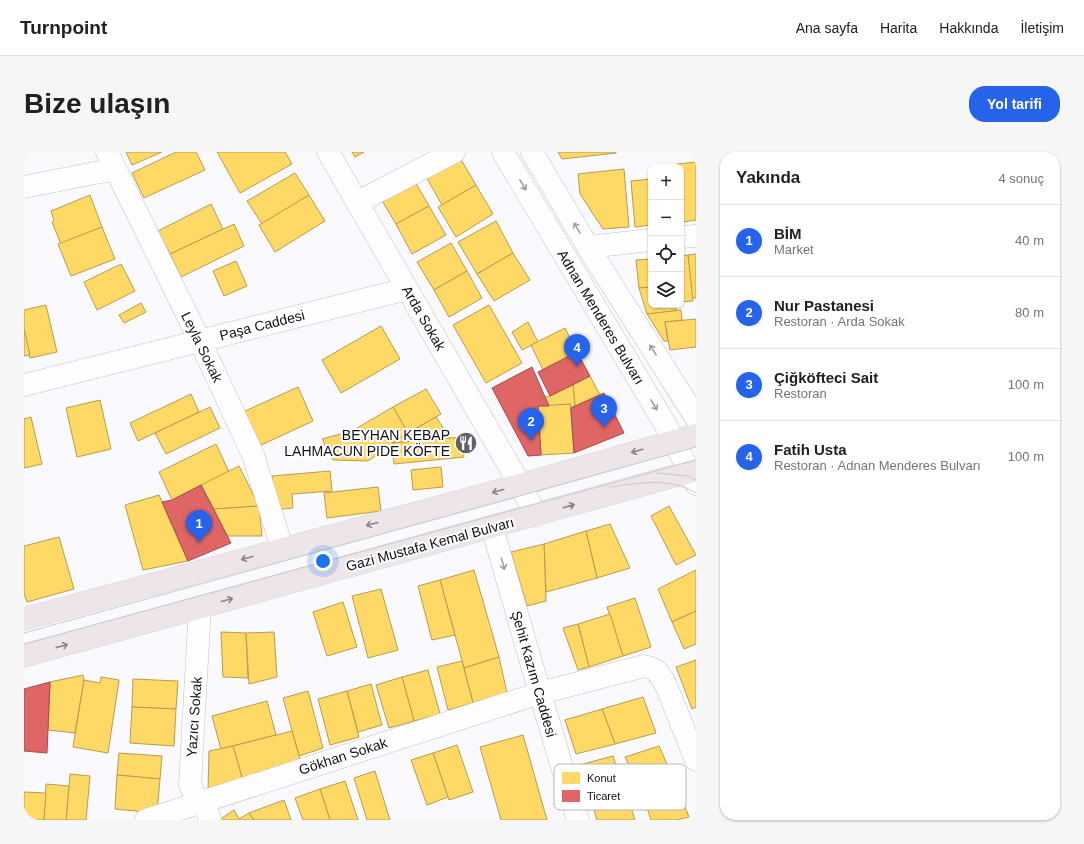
<!DOCTYPE html>
<html lang="tr">
<head>
<meta charset="utf-8">
<style>
	:root { --surface:#fff; --page:#f6f6f6; --text:#202124; --muted:#757577; --line:#e0e0e0; --accent:#2563eb }
	body { margin:0; font-family:Helvetica,sans-serif; background:var(--page); color:var(--text) }
	.controls { position:absolute; right:12px; top:12px; display:grid; overflow:hidden; border-radius:8px; box-shadow:0 1px 3px #0004 }
	.controls button { width:36px; height:36px; display:grid; place-items:center; padding:0; border:0; border-bottom:1px solid var(--line); background:var(--surface); color:var(--text); font:20px sans-serif }
	.you { position:absolute; left:299px; top:409px; width:14px; height:14px; margin:-10px; border:3px solid #fff; border-radius:50%; background:#1a73e8; box-shadow:0 0 0 6px #1a73e833 }
	.badge { display:grid; place-items:center; width:26px; height:26px; border-radius:50%; background:var(--accent); color:#fff; font-size:13px; font-weight:700 }
	.pin { position:absolute; translate:-50% -33px; filter:drop-shadow(0 1px 2px #0008) }
	.pin::after { content:''; position:absolute; top:21px; width:14px; height:12px; background:inherit; clip-path:polygon(0 0,100% 0,50% 100%) }
	.list { margin:0; padding:0; list-style:none }
	h2 { display:flex; justify-content:space-between; align-items:center; height:52px; margin:0; padding:0 16px; font-size:17px }
	h2 small { font-size:13px; font-weight:400; color:var(--muted) }
	.list li { display:grid; grid-template-columns:26px 1fr auto; gap:12px; align-items:center; box-sizing:border-box; height:72px; padding:0 16px; border-top:1px solid var(--line) }
	.list b { display:block; font-size:15px; white-space:nowrap }
	.list p { margin:0; font-size:13px; white-space:nowrap; color:var(--muted) }
	.list em { font-size:13px; font-style:normal; color:var(--muted) }
	.icon { flex:none; width:22px; height:22px; fill:none; stroke:currentColor; stroke-width:2; stroke-linecap:round; stroke-linejoin:round }
	.map { position:relative; flex:none; width:672px; height:668px; overflow:hidden; border-radius:16px }
	header { display:flex; align-items:center; gap:24px; box-sizing:border-box; height:56px; padding:0 20px; background:var(--surface); border-bottom:1px solid var(--line) }
	header strong { font-size:19px }
	nav { display:flex; gap:22px; margin-inline-start:auto; font-size:14px }
	.intro { display:flex; align-items:center; justify-content:space-between; box-sizing:border-box; height:96px; padding:0 24px }
	h1 { margin:0; font-size:28px }
	.button { padding:10px 18px; border-radius:16px; background:var(--accent); color:#fff; font-size:14px; font-weight:700 }
	main { display:flex; gap:24px; padding:0 24px }
	aside { flex:1; background:var(--surface); border-radius:16px; box-shadow:0 1px 3px #0004 }
	.map>svg:first-child { display:block }
</style>
</head>
<body>
<header>
<strong>Turnpoint</strong>
<nav><a>Ana sayfa</a><a>Harita</a><a>Hakkında</a><a>İletişim</a></nav>
</header>
<div class="intro"><h1>Bize ulaşın</h1><a class="button">Yol tarifi</a></div>
<main>
<div class="map">
<svg width="672" height="668" viewBox="0 0 672 668">
	<rect width="100%" height="100%" fill="#faf9fd"/>
	<g fill="#ffd966" stroke="#b79c4f">
		<path d="M102,0H138L108,13Z"/>
		<path d="M152,0H172L181,18L120,46L108,21Z"/>
		<path d="M193,0H261L268,12L216,41Z"/>
		<path d="M328,0H340L331,5Z"/>
		<path d="M534,0H592V1L538,7Z"/>
		<path d="M435,4L452,33L418,53L401,23Z"/>
		<path d="M672,10V68L659,70L657,53V15H653V12Z"/>
		<path d="M600,17L605,75L579,77L556,42L554,22Z"/>
		<path d="M271,21L285,43L238,72L223,49Z"/>
		<path d="M627,27V73L611,75L607,29Z"/>
		<path d="M390,28L405,54L372,72L357,47Z"/>
		<path d="M452,33L469,62L432,85L414,55Z"/>
		<path d="M66,43L78,75L37,92L28,70L30,68L27,59Z"/>
		<path d="M285,43L301,69L251,100L235,73Z"/>
		<path d="M187,52L199,77L146,102L134,79Z"/>
		<path d="M405,54L422,83L388,102L372,72Z"/>
		<path d="M472,69L489,101L453,122L434,90Z"/>
		<path d="M210,72L220,94L157,125L146,102Z"/>
		<path d="M78,75L91,107L47,124L34,92Z"/>
		<path d="M427,91L443,119L410,138L393,110Z"/>
		<path d="M489,101L506,128L470,149L453,122Z"/>
		<path d="M672,102V146H668L664,103Z"/>
		<path d="M664,103L669,149L657,150V104Z"/>
		<path d="M627,107V135L615,136L612,108Z"/>
		<path d="M212,109L223,134L200,144L189,119Z"/>
		<path d="M97,112L111,139L73,158L60,130Z"/>
		<path d="M443,119L458,146L425,165L410,138Z"/>
		<path d="M627,135V153H651L652,159L623,162L615,136Z"/>
		<path d="M117,151L122,160L100,171L95,163Z"/>
		<path d="M22,153L33,200L6,206L0,177V158Z"/>
		<path d="M465,153L498,211L462,231L429,173Z"/>
		<path d="M657,158L658,168L641,170L644,189H640L623,162Z"/>
		<path d="M672,167V195L646,198L641,170Z"/>
		<path d="M504,170L514,190L498,198L488,180Z"/>
		<path d="M357,174L376,207L317,241L298,208Z"/>
		<path d="M541,176L553,200L519,218L507,193Z"/>
		<path d="M0,177L6,203L0,204Z"/>
		<path d="M566,224L576,243L551,254L549,233Z"/>
		<path d="M549,233L551,254L547,256L546,252L525,254L521,245L526,244Z"/>
		<path d="M274,235L289,269L235,294L219,260Z"/>
		<path d="M402,237L417,262L384,281L369,255Z"/>
		<path d="M167,242L175,260L114,289L106,271Z"/>
		<path d="M76,248L87,297L53,305L42,256Z"/>
		<path d="M546,252L550,301L517,303L514,254Z"/>
		<path d="M186,255L196,276L142,302L131,281Z"/>
		<path d="M369,255L384,281L344,309L309,308L298,287L328,279Z"/>
		<path d="M7,265L18,312L0,316V267Z"/>
		<path d="M412,265L426,286L368,291L384,281Z"/>
		<path d="M438,285L440,305L370,312L368,291Z"/>
		<path d="M192,292L205,320L148,348L135,320Z"/>
		<path d="M215,314L235,354L190,357L177,333Z"/>
		<path d="M417,315L419,335L389,338L387,318Z"/>
		<path d="M306,319L308,339L268,342L269,356L251,358L248,324Z"/>
		<path d="M354,335L357,359L303,366L300,341Z"/>
		<path d="M135,343L164,409L119,418L101,353Z"/>
		<path d="M235,354L238,384H203L190,357Z"/>
		<path d="M645,354L672,403L652,413L627,364Z"/>
		<path d="M586,372L606,416L573,426L562,379Z"/>
		<path d="M562,379L573,426L522,440L520,392Z"/>
		<path d="M35,385L50,437L3,450L0,442V394Z"/>
		<path d="M520,392L522,449L503,454L487,400Z"/>
		<path d="M450,418L475,505L440,516L416,428Z"/>
		<path d="M672,418V459L648,470L634,437Z"/>
		<path d="M416,428L431,483L408,488L394,434Z"/>
		<path d="M357,437L374,498L344,506L328,444Z"/>
		<path d="M611,446L627,495L599,504L583,455Z"/>
		<path d="M319,450L333,495L303,504L289,460Z"/>
		<path d="M672,459V492L660,497L648,470Z"/>
		<path d="M586,462L599,504L565,515L554,472Z"/>
		<path d="M554,472L565,515L554,518L539,476Z"/>
		<path d="M197,480L222,481L224,526L199,525Z"/>
		<path d="M250,480L253,525L225,532L222,481Z"/>
		<path d="M475,505L483,541L449,551L440,516Z"/>
		<path d="M672,508V555L668,557L652,515Z"/>
		<path d="M438,509L449,551L424,558L413,515Z"/>
		<path d="M404,518L416,562L390,569L378,525Z"/>
		<path d="M59,523L60,528L51,581L24,578L26,530Z"/>
		<path d="M77,525L95,528L84,601L49,595L60,528L76,531Z"/>
		<path d="M378,525L390,569L365,576L352,533Z"/>
		<path d="M109,527L154,529L152,557L108,555Z"/>
		<path d="M347,532L358,573L334,580L323,539Z"/>
		<path d="M284,539L299,596L275,604L259,546Z"/>
		<path d="M323,539L335,585L306,593L294,547Z"/>
		<path d="M619,545L632,581L591,592L578,557Z"/>
		<path d="M243,549L252,583L197,597L188,564Z"/>
		<path d="M108,555L152,557L150,594L106,591Z"/>
		<path d="M578,557L591,592L552,602L541,568Z"/>
		<path d="M268,579L277,611L219,629L209,594Z"/>
		<path d="M499,583L523,668H477L456,595Z"/>
		<path d="M433,593L449,640L425,648L409,601Z"/>
		<path d="M209,594L219,629L184,639L185,599Z"/>
		<path d="M635,594L651,630L618,641L601,605Z"/>
		<path d="M95,601L138,604L136,627L93,623Z"/>
		<path d="M409,601L424,645L403,653L387,608Z"/>
		<path d="M589,604L597,629L594,630L599,647L569,655L555,613Z"/>
		<path d="M351,619L366,668H343L330,626Z"/>
		<path d="M46,622L66,624L62,668H42Z"/>
		<path d="M93,623L136,627L133,661L91,657Z"/>
		<path d="M321,629L334,668H306L296,637Z"/>
		<path d="M651,630L665,665L653,668H627L618,641Z"/>
		<path d="M22,632L45,634L42,668H20Z"/>
		<path d="M296,637L306,668H279L271,646Z"/>
		<path d="M0,640L22,641L20,668H0Z"/>
		<path d="M604,646L611,668H573L569,655Z"/>
		<path d="M260,648L267,668H230L225,661Z"/>
		<path d="M210,658L215,667L225,661L230,668H195Z"/>
	</g>
	<g fill="#e06666" stroke="#a24c4f">
		<path d="M553,200L566,224L526,244L514,220Z"/>
		<path d="M508,215L525,254H514L517,303L504,304L468,236Z"/>
		<path d="M580,241L600,281L550,301L547,256Z"/>
		<path d="M177,333L207,391L164,409L138,350L148,348Z"/>
		<path d="M26,530L23,601L0,599V537Z"/>
	</g>
	<g fill="none" stroke-linecap="round" stroke-linejoin="round">
		<g stroke="#c3c1c8" stroke-width="23">
			<g id="street">
				<path d="M83,0L176,189L229,303L258,396"/>
				<path d="M304,0L491,324L512,363"/>
				<path d="M0,35L91,17"/>
				<path d="M334,50L430,0"/>
				<path d="M657,85L672,84"/>
				<path d="M564,95L627,88"/>
				<path d="M0,233L383,137"/>
				<path d="M176,455L166,632L169,640L173,646L179,649L186,668"/>
				<path d="M122,668L516,541L620,514C632,516 635,521 641,531L672,608"/>
			</g>
		</g>
		<g stroke="#c3c1c8" stroke-width="23">
			<g id="secondary">
				<path d="M479,0L641,272L672,332"/>
				<path d="M508,0L564,95L672,266"/>
				<path d="M468,375L516,541L554,668"/>
			</g>
		</g>
		<g stroke="#d7d6d9" stroke-width="23">
			<g id="primary">
				<path d="M0,467L496,333L672,283"/>
				<path d="M0,504L672,318"/>
			</g>
		</g>
		<use href="#street" stroke="#fefeff" stroke-width="22"/>
		<use href="#secondary" stroke="#fefeff" stroke-width="22"/>
		<use href="#primary" stroke="#ede5e8" stroke-width="22"/>
		<g stroke="#cac9cc" stroke-width="1">
			<path d="M633,321L664,324L672,328"/>
			<path d="M586,335C616,331 645,325 672,341"/>
			<path d="M0,481L672,295"/>
			<path d="M0,492L672,308"/>
		</g>
	</g>
	<defs><path id="oneway-shaft" d="M-6 0H5M1.5-3L5.5 0L1.5 3" fill="none" stroke-width="1.6" stroke-linecap="round" stroke-linejoin="round"/></defs>
	<g stroke="#9f9ea3">
		<use href="#oneway-shaft" transform="translate(499 33) rotate(59)"/>
		<use href="#oneway-shaft" transform="translate(553 76) rotate(-120)"/>
		<use href="#oneway-shaft" transform="translate(629 198) rotate(-122)"/>
		<use href="#oneway-shaft" transform="translate(630 253) rotate(59)"/>
		<use href="#oneway-shaft" transform="translate(479 412) rotate(74)"/>
	</g>
	<g stroke="#8a848a">
		<use href="#oneway-shaft" transform="translate(613 299) rotate(164)"/>
		<use href="#oneway-shaft" transform="translate(474 339) rotate(165)"/>
		<use href="#oneway-shaft" transform="translate(545 354) rotate(-16)"/>
		<use href="#oneway-shaft" transform="translate(348 372) rotate(165)"/>
		<use href="#oneway-shaft" transform="translate(223 406) rotate(165)"/>
		<use href="#oneway-shaft" transform="translate(203 448) rotate(-15)"/>
		<use href="#oneway-shaft" transform="translate(38 494) rotate(-15)"/>
	</g>
	<defs>
		<g id="restaurant-disc" transform="scale(1.15)"><circle r="9.5" fill="#626068" stroke="#fff"/><path d="M-5-6h1v4h1v-4h1v4h1v-4h1v5L-1.5 .5V6h-2V.5L-5-1ZM5-6V6H3V1.5H1.5Q1.5-4 5-6Z" fill="#fff"/></g>
	</defs>
	<g fill-rule="evenodd">
		<use href="#restaurant-disc" x="442" y="291"/>
	</g>
	<g text-anchor="middle" stroke-width="4" stroke-linejoin="round" paint-order="stroke">
		<g font-size="14" fill="#100e18" stroke="#fff">
			<text transform="translate(577 165) rotate(59)" y="5">Adnan Menderes Bulvarı</text>
			<text transform="translate(400 166) rotate(60)" y="5">Arda Sokak</text>
			<text transform="translate(238 173) rotate(-14)" y="5">Paşa Caddesi</text>
			<text transform="translate(178 195) rotate(64)" y="5">Leyla Sokak</text>
			<text transform="translate(406 392) rotate(-15)" y="5">Gazi Mustafa Kemal Bulvarı</text>
			<text transform="translate(510 522) rotate(74)" y="5">Şehit Kazım Caddesi</text>
			<text transform="translate(170 565) rotate(-86)" y="5">Yazıcı Sokak</text>
			<text transform="translate(319 604) rotate(-18)" y="5">Gökhan Sokak</text>
		</g>
		<g font-size="14" fill="#100e18" stroke="#fff" text-anchor="end">
			<text x="426" y="288">BEYHAN KEBAP<tspan x="426" dy="16">LAHMACUN PIDE KÖFTE</tspan></text>
		</g>
	</g>
	<rect x="530" y="612" width="132" height="46" rx="6" fill="#fff" stroke="#b7b7ba" stroke-width="1"/>
	<rect x="538" y="620" width="18" height="12" fill="#ffd966"/>
	<rect x="538" y="638" width="18" height="12" fill="#e06666"/>
	<g font-size="11" fill="#100e18">
		<text x="563" y="630">Konut</text>
		<text x="563" y="648">Ticaret</text>
	</g>
</svg>
<div class="controls">
<button>+</button>
<button>−</button>
<button><svg class="icon" aria-label="locate" viewBox="0 0 24 24"><circle cx="12" cy="12" r="6"/><path d="M12 2v4M12 18v4M2 12h4M18 12h4"/></svg></button>
<button><svg class="icon" aria-label="layers" viewBox="0 0 24 24"><path d="M12 4l9 5-9 5-9-5zM3 14l9 5 9-5"/></svg></button>
</div>
<div class="you"></div>
<div class="pin badge" style="left:175px;top:391px">1</div>
<div class="pin badge" style="left:507px;top:289px">2</div>
<div class="pin badge" style="left:580px;top:276px">3</div>
<div class="pin badge" style="left:553px;top:215px">4</div>
</div>
<aside>
<h2>Yakında<small>4 sonuç</small></h2>
<ul class="list">
<li><span class="badge">1</span><div><b>BİM</b><p>Market</p></div><em>40 m</em></li>
<li><span class="badge">2</span><div><b>Nur Pastanesi</b><p>Restoran · Arda Sokak</p></div><em>80 m</em></li>
<li><span class="badge">3</span><div><b>Çiğköfteci Sait</b><p>Restoran</p></div><em>100 m</em></li>
<li><span class="badge">4</span><div><b>Fatih Usta</b><p>Restoran · Adnan Menderes Bulvarı</p></div><em>100 m</em></li>
</ul>
</aside>
</main>
</body>
</html>
